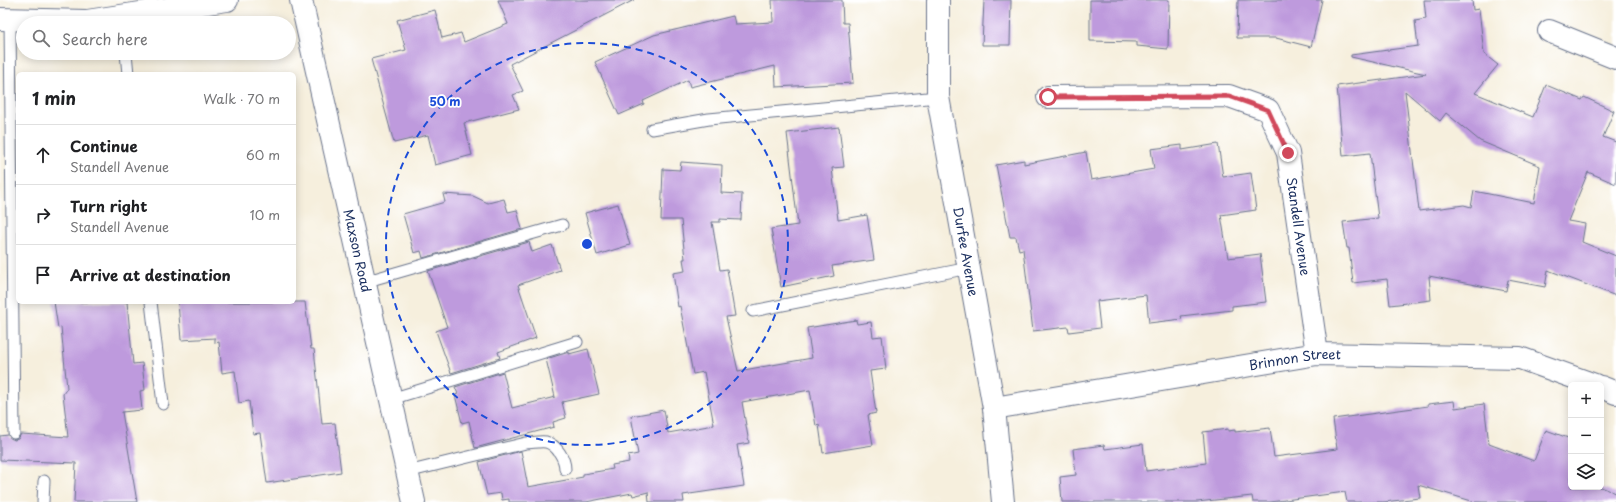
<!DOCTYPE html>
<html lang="en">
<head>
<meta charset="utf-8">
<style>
	:root { --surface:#fff; --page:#f2f2f2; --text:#202124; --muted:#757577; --line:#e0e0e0 }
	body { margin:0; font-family:"Playpen Sans",sans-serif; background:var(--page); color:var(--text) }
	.controls { position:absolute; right:12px; bottom:12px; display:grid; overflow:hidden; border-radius:6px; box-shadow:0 2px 10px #0003 }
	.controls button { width:36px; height:36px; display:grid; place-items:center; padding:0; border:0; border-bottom:1px solid var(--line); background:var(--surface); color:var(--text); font:20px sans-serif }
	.stop { position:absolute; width:12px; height:12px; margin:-9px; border:3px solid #d1495b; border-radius:50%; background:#fff }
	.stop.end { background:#d1495b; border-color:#fff; box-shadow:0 1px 4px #0008 }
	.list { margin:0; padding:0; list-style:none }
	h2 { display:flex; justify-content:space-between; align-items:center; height:52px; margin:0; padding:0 16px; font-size:17px }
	h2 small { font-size:13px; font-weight:400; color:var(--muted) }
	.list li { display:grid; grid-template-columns:26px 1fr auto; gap:12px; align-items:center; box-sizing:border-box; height:60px; padding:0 16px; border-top:1px solid var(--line) }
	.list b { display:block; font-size:15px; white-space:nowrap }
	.list p { margin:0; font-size:13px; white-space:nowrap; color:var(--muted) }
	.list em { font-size:13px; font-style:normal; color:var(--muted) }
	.icon { flex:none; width:22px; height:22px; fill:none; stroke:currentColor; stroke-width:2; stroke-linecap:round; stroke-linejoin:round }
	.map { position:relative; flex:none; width:1616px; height:502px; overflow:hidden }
	.search { position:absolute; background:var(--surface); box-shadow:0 2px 10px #0003; left:16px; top:16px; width:280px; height:44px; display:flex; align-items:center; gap:10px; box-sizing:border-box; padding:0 14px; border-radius:22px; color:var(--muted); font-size:15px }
	.panel { position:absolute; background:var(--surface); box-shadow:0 2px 10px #0003; left:16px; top:72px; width:280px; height:232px; border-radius:6px }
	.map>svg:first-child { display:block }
</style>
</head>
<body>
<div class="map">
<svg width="1616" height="502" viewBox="0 0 1616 502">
	<rect width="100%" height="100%" fill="#fff"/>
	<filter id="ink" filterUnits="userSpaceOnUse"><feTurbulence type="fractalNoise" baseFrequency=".025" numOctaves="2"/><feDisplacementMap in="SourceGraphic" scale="8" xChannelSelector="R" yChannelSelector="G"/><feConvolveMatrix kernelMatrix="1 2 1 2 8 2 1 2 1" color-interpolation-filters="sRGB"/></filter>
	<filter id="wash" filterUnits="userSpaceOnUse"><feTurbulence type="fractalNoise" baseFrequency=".012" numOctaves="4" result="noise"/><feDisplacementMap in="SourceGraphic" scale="16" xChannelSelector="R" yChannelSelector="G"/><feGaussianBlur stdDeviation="0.9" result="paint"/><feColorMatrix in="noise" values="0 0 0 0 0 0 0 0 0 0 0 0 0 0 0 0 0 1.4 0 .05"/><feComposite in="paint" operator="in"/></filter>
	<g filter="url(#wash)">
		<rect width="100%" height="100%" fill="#f6efdd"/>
		<g id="blocks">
			<g fill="#be9add" fill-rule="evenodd">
				<path d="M498,0H634L510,64L523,91L513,95L519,109L464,123L472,155L435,165L428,135L394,143L371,59L406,50L397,20L435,10L442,38L461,33L464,42L508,24Z"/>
				<path d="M772,0H842L843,23H848L853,83L776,87L775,66L690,87L688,80L643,101L644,104L619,115L595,62L654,35L733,16L735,24L773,22Z"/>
				<path d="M984,0H1011L1010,45H982Z"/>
				<path d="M1090,0H1169L1168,49L1137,46V42L1090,41Z"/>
				<path d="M1238,0H1322L1311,47L1276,38H1237Z"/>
				<path d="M1424,0H1472L1473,10L1479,9L1484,54L1498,65L1475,93L1533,117L1546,85L1582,100L1584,97L1614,111L1603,137L1616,142V184L1588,172L1568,221L1585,224L1582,242L1616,256V296L1548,270L1545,287L1508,280L1506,291L1429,276L1431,300L1390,305L1387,279L1353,283L1349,248H1347L1343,222L1378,218L1370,153L1343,156L1337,86L1426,74L1351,57V55L1418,46L1415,21L1426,19ZM1405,91L1440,121L1446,113L1480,141L1540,166L1534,203L1474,191L1471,207L1464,205L1419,211Z"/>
				<path d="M839,127L844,167L832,168L838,220L867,215L874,260L832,266L834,276L781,287L771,229L798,225L787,133Z"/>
				<path d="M1218,144L1223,177L1251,173L1256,210L1221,215L1228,258L1260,254L1266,302L1232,306V310L1181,316L1182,319L1149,323L1146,295L1097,301L1100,328L1069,332L1068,327L1033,331L1023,249L1019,250L1016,237H1010L996,165L1024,160V164L1086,152L1091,180L1154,169L1151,149L1182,145V150Z"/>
				<path d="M681,162L722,165L721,193L742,194L741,220L720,219V222H712L720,270L727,269L735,316L726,317L738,371L812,358L807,328L856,320L857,324L871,322L873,337L882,336L886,369L870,371L876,413L868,415L873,445L823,453L819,425L816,426L810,390L742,402L749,443L737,445L744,486L683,495L684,502H649L648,492L633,496L632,493L586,502H509V499L502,500L501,493L487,495L479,462L521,451L528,487L583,477V474L613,469L612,465L629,462L628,456L638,454L631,416L664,410L668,433L714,425L704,372L693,374L680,306L678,307L673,273L685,271L683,259H685L681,220H661L663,169L680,170Z"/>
				<path d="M443,194L473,196L488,203L504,199L508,212L517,210L522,229L423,258L421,251L414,253L403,214L445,202Z"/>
				<path d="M618,204L630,245L597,255L585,213Z"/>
				<path d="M529,242L532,252L552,245L560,270L518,285L536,338L498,352L500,358L451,373L436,331L447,327L428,271Z"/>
				<path d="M54,302H127L133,364L142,363L145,390L140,391L142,410L122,412L137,502H74L76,463L0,460V436L8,435L14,440L18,439L21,434L68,437L63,394L67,388L61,327L58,328Z"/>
				<path d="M178,302H305L311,349H314L322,424L335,423L341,472L267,483L260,433L253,434L249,401L239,403L235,371L222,373L219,342L215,343V338L181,340Z"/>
				<path d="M588,349L599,394L562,402L566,418L553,422L554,427L475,448L469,421L462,423L455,395L458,394L455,387L503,372L512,408L555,397L546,359L569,352V354Z"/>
				<path d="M1454,401L1455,408L1484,404L1489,444L1534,461L1546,430L1571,439V487H1601L1616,493V502H1475L1418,485L1420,498L1383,502H1347L1345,492L1270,502H1253L1252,496L1197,502H1062L1060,477L1076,475L1073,449L1104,445L1105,449L1143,444L1146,471L1206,463L1203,432L1228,429V431L1235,430V432L1270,428L1274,457L1337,449L1333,419L1428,406V404Z"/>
			</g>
		</g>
	</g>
	<g filter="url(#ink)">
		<use href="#blocks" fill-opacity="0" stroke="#68728a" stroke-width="1"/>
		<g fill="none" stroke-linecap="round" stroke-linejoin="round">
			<g stroke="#68728a" stroke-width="13">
				<g id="service">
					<path d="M10,19L14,433"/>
					<path d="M126,53L128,74"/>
					<path d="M652,129L709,119L938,97"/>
					<path d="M364,282L562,225"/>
					<path d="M151,302L163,404"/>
					<path d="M753,311L969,268"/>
					<path d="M391,399L577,342"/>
					<path d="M407,472L526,443C532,443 540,441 546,442C557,445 565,459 565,469"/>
					<path d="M43,502L44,481"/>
				</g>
			</g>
			<g stroke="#68728a" stroke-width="24">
				<g id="minor">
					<path id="s1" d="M938,0V97L994,408L1003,502"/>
					<path d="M1549,31L1616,58"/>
					<path id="s2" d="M1048,97L1229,96L1268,110L1288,153L1317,354"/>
					<path d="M1601,387L1616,393"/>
					<path id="s3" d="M994,408L1317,354L1520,358L1595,385"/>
				</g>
			</g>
			<g stroke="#68728a" stroke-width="24">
				<g id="tertiary">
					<path id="s4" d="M301,0L414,502"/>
				</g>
			</g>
			<g stroke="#68728a" stroke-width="24">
				<path id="secondary" d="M0,19L87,21L227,0"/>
			</g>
			<use href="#service" stroke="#fff" stroke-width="11"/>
			<use href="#minor" stroke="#fff" stroke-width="22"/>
			<use href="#tertiary" stroke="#fff" stroke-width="22"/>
			<use href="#secondary" stroke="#fff" stroke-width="22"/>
		</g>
	</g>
	<g fill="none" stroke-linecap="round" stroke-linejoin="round" filter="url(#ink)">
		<path stroke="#d1495b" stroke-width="5" d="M1048,97L1229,96L1268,110L1288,153"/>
	</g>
	<circle fill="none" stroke="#1d4ed8" stroke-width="2" stroke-dasharray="7 5" cx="587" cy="244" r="201"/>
	<g text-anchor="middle" stroke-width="3.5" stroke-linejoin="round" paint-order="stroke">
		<g font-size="13" fill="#1b2f5e" stroke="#fff">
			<text dy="5" stroke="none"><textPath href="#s2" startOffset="344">Standell Avenue</textPath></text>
			<text dy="5" stroke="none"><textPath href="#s4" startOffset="257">Maxson Road</textPath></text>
			<text dy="5" stroke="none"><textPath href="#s1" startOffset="254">Durfee Avenue</textPath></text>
			<text dy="5" stroke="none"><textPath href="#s3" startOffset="305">Brinnon Street</textPath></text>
		</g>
	</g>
	<circle cx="587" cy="244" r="6" fill="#1d4ed8" stroke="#fff" stroke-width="2"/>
	<g font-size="12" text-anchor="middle" font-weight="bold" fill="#1d4ed8" stroke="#fff" stroke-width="3.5" stroke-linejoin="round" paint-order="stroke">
		<text x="445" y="106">50 m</text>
	</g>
</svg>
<div class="controls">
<button>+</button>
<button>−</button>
<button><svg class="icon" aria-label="layers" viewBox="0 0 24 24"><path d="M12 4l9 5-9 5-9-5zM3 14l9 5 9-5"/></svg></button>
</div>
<div class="stop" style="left:1048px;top:97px"></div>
<div class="stop end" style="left:1288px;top:153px"></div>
<div class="search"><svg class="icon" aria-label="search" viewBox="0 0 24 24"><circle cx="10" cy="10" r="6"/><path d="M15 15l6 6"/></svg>Search here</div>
<section class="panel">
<h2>1 min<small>Walk · 70 m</small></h2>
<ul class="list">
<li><svg class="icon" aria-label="ahead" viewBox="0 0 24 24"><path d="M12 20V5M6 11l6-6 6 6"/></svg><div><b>Continue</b><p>Standell Avenue</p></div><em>60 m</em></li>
<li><svg class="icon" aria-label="right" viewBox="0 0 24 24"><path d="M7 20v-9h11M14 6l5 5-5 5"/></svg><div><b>Turn right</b><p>Standell Avenue</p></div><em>10 m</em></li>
<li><svg class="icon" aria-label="arrive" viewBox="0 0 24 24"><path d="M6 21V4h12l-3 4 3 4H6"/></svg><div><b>Arrive at destination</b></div></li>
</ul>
</section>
</div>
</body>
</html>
